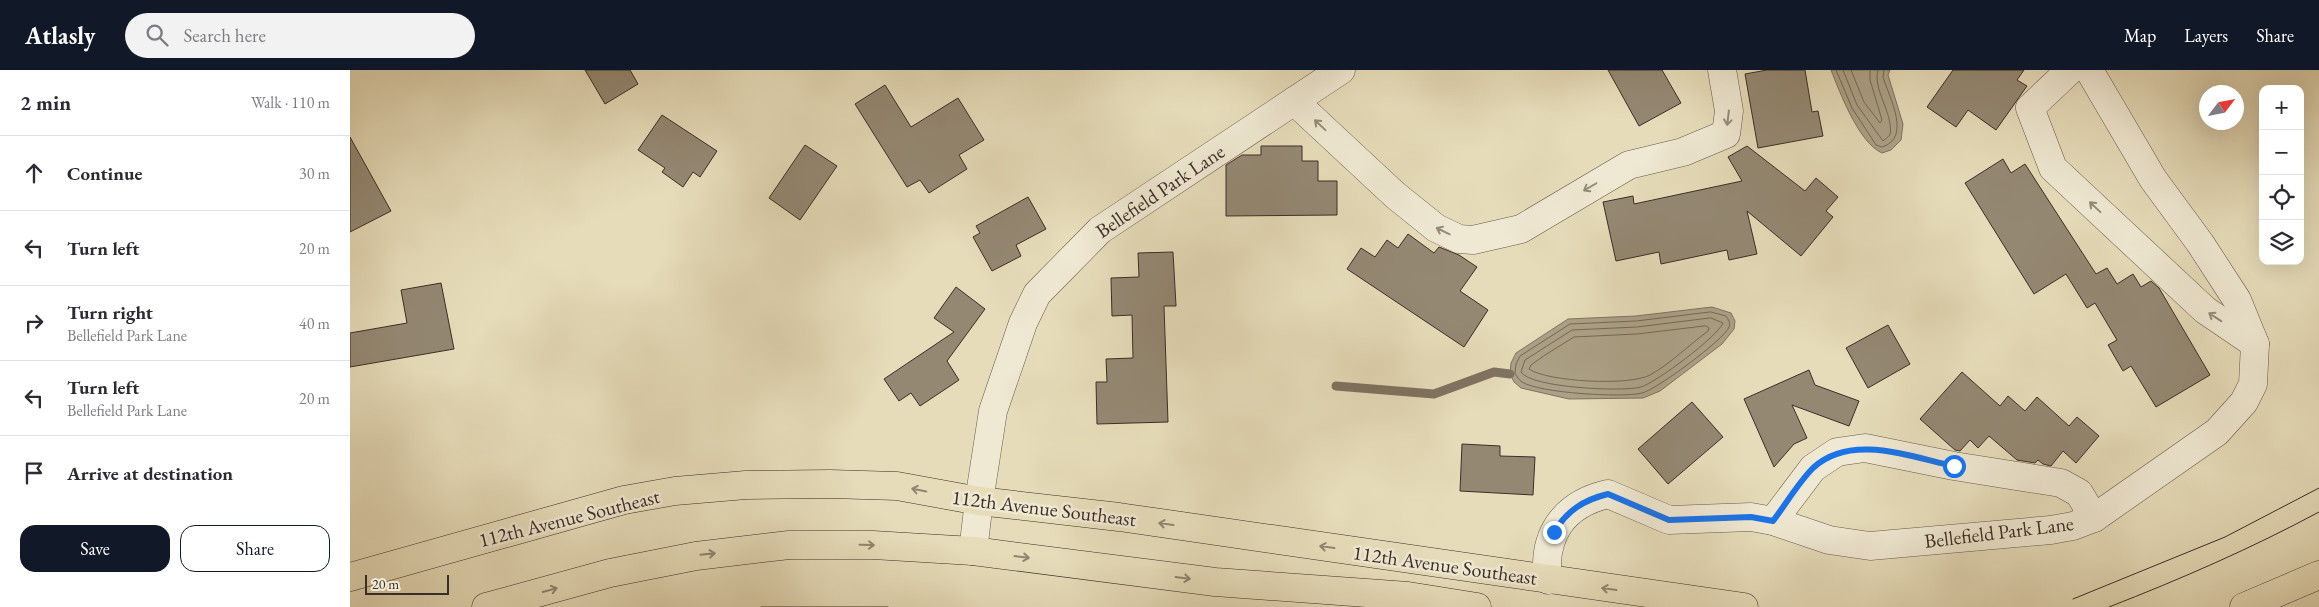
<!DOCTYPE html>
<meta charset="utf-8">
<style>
:root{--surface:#fff;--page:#f2f2f3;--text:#2b2b33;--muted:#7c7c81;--line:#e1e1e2;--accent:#111827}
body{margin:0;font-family:"EB Garamond",serif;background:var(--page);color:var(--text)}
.controls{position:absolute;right:15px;top:15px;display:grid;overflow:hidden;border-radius:10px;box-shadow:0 5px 20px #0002}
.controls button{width:45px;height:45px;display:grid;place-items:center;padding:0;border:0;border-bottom:1px solid var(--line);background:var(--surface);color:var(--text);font:25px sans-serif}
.compass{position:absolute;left:1849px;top:15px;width:45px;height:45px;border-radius:50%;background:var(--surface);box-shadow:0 5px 20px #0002;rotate:58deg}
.scale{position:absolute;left:15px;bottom:12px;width:84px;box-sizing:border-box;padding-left:5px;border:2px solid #3b2e27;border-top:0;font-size:14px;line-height:18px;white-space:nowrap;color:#3b2e27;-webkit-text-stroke:4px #efe8d2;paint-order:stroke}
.stop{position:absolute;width:15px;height:15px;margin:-11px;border:4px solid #1a73e8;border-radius:50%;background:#fff}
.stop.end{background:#1a73e8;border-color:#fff;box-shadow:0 1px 5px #0008}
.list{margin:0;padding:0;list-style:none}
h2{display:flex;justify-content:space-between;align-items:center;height:65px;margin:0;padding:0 20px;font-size:21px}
h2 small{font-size:16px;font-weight:400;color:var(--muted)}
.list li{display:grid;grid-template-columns:32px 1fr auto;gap:15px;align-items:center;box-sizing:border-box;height:75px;padding:0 20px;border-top:1px solid var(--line)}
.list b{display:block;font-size:19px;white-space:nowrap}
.list p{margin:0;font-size:16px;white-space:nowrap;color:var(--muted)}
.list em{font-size:16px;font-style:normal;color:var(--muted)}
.actions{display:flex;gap:10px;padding:15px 20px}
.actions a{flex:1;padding:11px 0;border:1px solid var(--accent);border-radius:15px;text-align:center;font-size:18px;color:var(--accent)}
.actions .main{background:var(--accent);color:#fff}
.icon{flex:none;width:28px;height:28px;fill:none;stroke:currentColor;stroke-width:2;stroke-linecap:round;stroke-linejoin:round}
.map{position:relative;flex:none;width:1969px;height:537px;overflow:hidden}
header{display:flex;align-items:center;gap:30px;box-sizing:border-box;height:70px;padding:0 25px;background:var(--accent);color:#fff}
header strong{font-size:24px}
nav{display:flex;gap:28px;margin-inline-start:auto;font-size:18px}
.search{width:350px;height:45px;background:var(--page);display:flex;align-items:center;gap:12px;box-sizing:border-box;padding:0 18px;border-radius:28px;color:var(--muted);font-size:19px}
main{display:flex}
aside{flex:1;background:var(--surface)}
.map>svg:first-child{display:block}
</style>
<header>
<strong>Atlasly</strong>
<div class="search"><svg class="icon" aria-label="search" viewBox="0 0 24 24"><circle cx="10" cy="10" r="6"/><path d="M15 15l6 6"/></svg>Search here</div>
<nav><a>Map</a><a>Layers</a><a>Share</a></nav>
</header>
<main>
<aside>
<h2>2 min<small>Walk · 110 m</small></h2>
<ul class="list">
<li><svg class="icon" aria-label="ahead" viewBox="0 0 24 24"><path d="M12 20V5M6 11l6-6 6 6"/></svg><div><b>Continue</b></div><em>30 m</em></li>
<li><svg class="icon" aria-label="left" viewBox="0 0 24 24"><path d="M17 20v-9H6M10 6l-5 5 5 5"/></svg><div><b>Turn left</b></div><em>20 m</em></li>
<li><svg class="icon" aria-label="right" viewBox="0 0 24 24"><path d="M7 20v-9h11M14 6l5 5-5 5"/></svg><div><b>Turn right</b><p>Bellefield Park Lane</p></div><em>40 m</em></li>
<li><svg class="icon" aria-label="left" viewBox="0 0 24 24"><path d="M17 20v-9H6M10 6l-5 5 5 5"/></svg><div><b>Turn left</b><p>Bellefield Park Lane</p></div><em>20 m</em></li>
<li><svg class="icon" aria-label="arrive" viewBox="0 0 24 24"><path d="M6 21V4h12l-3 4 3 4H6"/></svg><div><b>Arrive at destination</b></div></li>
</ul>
<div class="actions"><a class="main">Save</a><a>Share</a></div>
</aside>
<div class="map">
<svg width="1969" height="537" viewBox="0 0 1969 537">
<rect width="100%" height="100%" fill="#e6dcb9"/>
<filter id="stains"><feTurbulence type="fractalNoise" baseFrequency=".004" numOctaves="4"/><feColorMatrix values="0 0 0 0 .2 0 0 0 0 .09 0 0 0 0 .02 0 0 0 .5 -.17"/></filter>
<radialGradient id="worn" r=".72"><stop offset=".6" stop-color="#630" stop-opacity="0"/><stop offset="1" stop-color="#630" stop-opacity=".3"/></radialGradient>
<g fill="#aca187" stroke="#7f7361">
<path d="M1481 0H1540L1538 5 1553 54 1551 70 1541 80 1532 83C1509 73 1490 23 1481 0Z"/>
<path d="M1362 237 1381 243 1385 251 1384 259 1372 274 1310 321 1293 328 1219 329 1171 318 1164 312 1160 304 1161 293 1166 283 1218 249 1286 246Z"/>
</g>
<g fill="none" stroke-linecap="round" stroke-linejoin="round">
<g stroke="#746857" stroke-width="1">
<path d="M1486 0 1502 38 1526 75 1532 77C1562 68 1539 27 1533 7L1534 0"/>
<path d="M1493 0 1507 35 1533 71 1540 65C1544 44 1522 19 1528 0"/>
<path d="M1501 0 1514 32 1530 53 1532 50 1520 10V0"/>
<path d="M1361 242 1376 246C1378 249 1381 253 1379 257 1375 269 1306 320 1292 323 1272 328 1189 323 1172 312 1169 310 1167 307 1165 303L1166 294 1170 286 1220 254 1286 251Z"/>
<path d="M1361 248 1373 253C1367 267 1307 312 1291 317 1273 322 1181 318 1171 302L1175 290 1222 260 1287 257Z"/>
<path d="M1356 256 1359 258 1358 261C1339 275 1320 294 1300 305 1280 316 1198 312 1179 299L1181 295 1195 285 1224 267 1287 264Z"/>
</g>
<path stroke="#7f7361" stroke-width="9" d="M986 316 1084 324 1144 302 1160 304"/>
</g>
<g fill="#948873" stroke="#3b2e27">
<path d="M235 0H280L288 14 255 34Z"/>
<path d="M1258 0H1312L1331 33 1289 56Z"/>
<path d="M1417 0H1455L1462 42 1468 41 1473 66 1408 78 1395 4Z"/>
<path d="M1603 0H1674L1667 10 1677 16 1646 60 1618 40 1606 57 1577 37Z"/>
<path d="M535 15 561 57 608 28 634 70 609 85 617 99 579 123 570 110 557 117 505 34Z"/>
<path d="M312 45 367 81 350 107 343 102 333 117 312 102 315 98 288 80Z"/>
<path d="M0 67 41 141 0 162Z"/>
<path d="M455 75 487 96 450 150 419 128Z"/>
<path d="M911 76H952V91H968V111H987V145L876 146V95L892 85H911Z"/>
<path d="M1397 76 1455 121 1466 108 1488 127 1476 141 1483 147 1451 186 1397 141 1407 184 1379 190 1377 180 1311 194 1309 182 1266 191 1253 132 1283 126 1284 134 1392 111 1378 87Z"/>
<path d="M1653 89 1661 103 1675 94 1746 204 1757 198 1767 214 1783 204 1791 217 1801 211 1809 218 1860 305 1806 337 1781 296 1773 301 1758 275 1767 270 1745 233 1737 238 1716 204 1684 224 1615 113Z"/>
<path d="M678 127 696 159 666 175 671 186 642 201 623 167 630 163 626 156Z"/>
<path d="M1058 164 1084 183 1089 177 1109 185 1127 197 1110 221 1138 240 1114 277 997 199 1011 178 1025 187 1037 170 1048 178Z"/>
<path d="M823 182 826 236H814L818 352 747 354 746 312H757L756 289 783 288 782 245 762 246 761 208 789 207 788 183Z"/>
<path d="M91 213 104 279 0 297V263L57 253 51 220Z"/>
<path d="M606 217 635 239 597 291 609 310 570 336 561 323 549 331 534 309 604 262 584 248Z"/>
<path d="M1538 255 1560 294 1518 318 1496 278Z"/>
<path d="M1459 300 1465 315 1509 331 1499 356 1442 335 1457 368 1444 374 1424 397 1394 329Z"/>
<path d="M1612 302 1650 336 1658 326 1675 341 1687 327 1719 356 1727 347 1749 366 1726 393 1713 381 1701 396 1693 394 1688 390 1685 393 1667 390 1639 366 1628 378 1620 370 1610 381 1605 380 1570 349Z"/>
<path d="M1342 332 1373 367 1318 414 1288 379Z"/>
<path d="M1112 374 1150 376V386L1185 387 1183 425 1110 421Z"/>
</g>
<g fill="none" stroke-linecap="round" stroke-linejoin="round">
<g stroke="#665a4c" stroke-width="29">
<g id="minor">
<path d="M1720 0 1680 38 1703 98 1855 240 1905 274"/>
<path d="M944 31 1045 125 1086 158 1109 169 1123 170 1171 159 1279 95 1333 82 1376 64 1379 41 1372 0"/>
<path d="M1423 451 1463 398 1487 382 1515 378 1604 396 1711 413 1729 423 1744 448"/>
<path d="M623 481 629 431 643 341 673 253 687 224 750 160 991 0"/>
<path d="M1198 510C1192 465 1214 434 1258 424L1319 450 1401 447 1423 451 1479 470 1520 476 1701 460 1723 456 1744 448 1867 362 1894 332 1903 314 1905 274 1887 230 1850 173 1803 109 1739 0"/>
</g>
</g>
<g stroke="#3b2e27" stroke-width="29">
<g id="major">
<path d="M0 507 274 430 325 421 396 415 480 414 547 416 629 431 769 447 1394 537"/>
<path d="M136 537 260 503 346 486 439 475H523L623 481 865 512 1058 526 1127 537"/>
<path d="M1894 537 1969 505"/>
</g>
</g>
<use href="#minor" stroke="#efe8d2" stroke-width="28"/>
<use href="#major" stroke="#e6dcb9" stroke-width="28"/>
<g stroke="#3b2e27" stroke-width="1">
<path d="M1723 529 1875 467 1969 418"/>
<path d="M411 537H538"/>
<path d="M1759 537C1831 509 1902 478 1969 442"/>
</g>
</g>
<defs><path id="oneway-shaft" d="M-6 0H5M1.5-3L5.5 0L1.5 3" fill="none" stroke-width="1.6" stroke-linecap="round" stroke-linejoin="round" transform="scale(1.25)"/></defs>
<g stroke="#958b7c">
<use href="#oneway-shaft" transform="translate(1378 48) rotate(97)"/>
<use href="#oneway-shaft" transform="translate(970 55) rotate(-137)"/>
<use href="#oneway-shaft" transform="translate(1240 117) rotate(150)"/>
<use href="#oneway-shaft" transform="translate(1745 137) rotate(-137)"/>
<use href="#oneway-shaft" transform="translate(1093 161) rotate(-154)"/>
<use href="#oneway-shaft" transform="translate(1865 247) rotate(-147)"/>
</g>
<g stroke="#908570">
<use href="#oneway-shaft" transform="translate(569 420) rotate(-169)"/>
<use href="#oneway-shaft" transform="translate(816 454) rotate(-172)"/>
<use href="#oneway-shaft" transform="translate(517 475) rotate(1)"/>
<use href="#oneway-shaft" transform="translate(977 477) rotate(-172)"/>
<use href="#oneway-shaft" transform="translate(358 484) rotate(-6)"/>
<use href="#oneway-shaft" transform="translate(672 487) rotate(7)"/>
<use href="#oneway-shaft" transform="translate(833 508) rotate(7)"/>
<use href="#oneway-shaft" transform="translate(1259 519) rotate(-172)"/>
<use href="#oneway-shaft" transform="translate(200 520) rotate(-15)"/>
</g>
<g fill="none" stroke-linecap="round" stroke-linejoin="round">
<path stroke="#1a73e8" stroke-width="6" d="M1204 462C1217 441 1233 430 1258 424L1319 450 1401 447 1423 451C1436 434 1448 413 1463 398 1501 363 1560 387 1604 396"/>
</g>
<g text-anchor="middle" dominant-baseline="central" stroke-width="5" stroke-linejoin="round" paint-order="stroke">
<g font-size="20" fill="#3b2e27" stroke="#efe8d2">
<text transform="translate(810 121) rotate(-34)">Bellefield Park Lane</text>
<text transform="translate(694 438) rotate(7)">112th Avenue Southeast</text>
<text transform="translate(219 448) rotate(-14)">112th Avenue Southeast</text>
<text transform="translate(1649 462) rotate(-7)">Bellefield Park Lane</text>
<text transform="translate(1095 495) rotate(8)">112th Avenue Southeast</text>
</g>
</g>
<rect width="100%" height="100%" filter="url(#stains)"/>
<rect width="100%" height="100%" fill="url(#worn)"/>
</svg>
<div class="controls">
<button>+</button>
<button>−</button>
<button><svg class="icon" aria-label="locate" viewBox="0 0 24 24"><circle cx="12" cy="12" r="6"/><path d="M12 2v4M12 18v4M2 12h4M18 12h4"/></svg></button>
<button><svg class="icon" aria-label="layers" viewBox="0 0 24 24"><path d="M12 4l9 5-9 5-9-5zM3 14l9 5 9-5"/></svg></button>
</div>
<svg class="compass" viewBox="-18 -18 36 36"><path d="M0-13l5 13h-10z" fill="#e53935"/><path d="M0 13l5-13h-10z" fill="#7c7c81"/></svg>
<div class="scale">20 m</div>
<div class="stop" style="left:1604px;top:396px"></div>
<div class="stop end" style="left:1204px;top:462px"></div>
</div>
</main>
